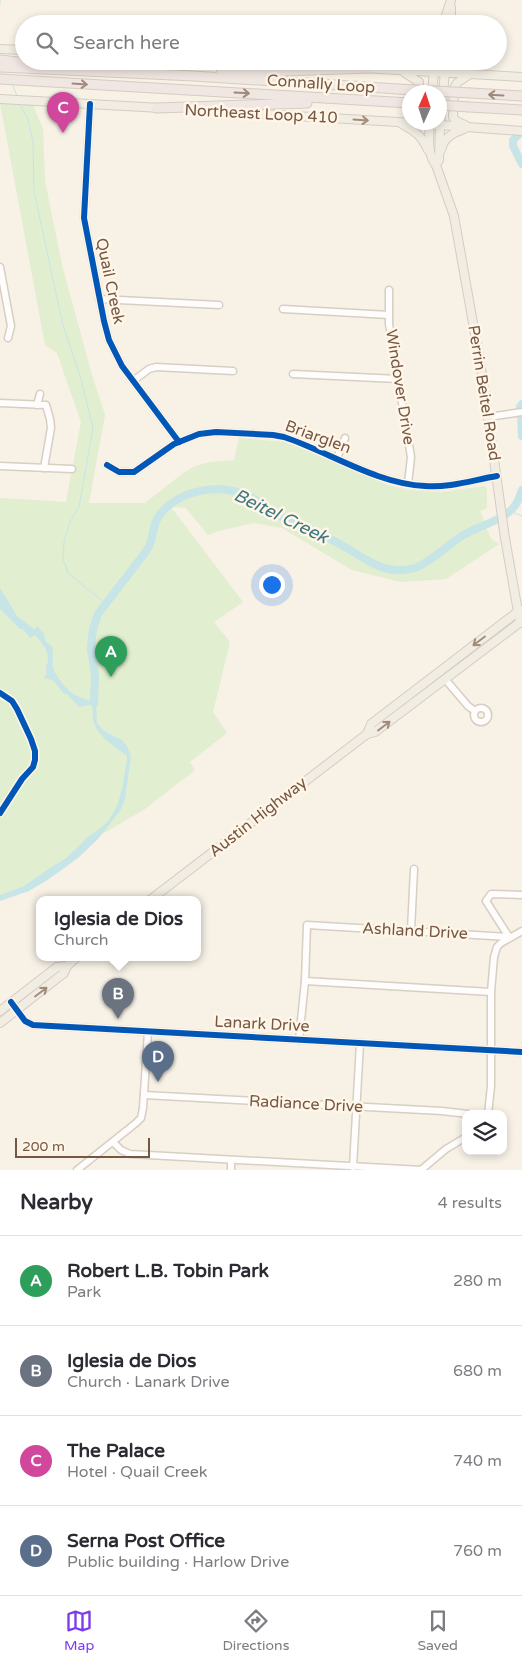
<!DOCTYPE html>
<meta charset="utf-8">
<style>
:root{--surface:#fff;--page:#f7f7f7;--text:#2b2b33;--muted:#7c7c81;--line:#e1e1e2;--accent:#7c3aed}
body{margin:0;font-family:"Varela Round",sans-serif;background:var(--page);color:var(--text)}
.controls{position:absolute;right:15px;bottom:15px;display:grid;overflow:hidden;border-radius:10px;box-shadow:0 2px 8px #0003}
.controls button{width:45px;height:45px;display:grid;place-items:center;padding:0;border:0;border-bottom:1px solid var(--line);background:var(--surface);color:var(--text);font:25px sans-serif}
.compass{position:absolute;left:402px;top:85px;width:45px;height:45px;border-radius:50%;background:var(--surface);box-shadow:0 2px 8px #0003;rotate:3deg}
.scale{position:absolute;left:15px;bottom:12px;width:135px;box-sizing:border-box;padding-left:5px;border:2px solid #755745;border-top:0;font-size:14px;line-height:18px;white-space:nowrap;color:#755745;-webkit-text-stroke:4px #fff6e7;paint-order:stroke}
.you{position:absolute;left:271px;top:584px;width:18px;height:18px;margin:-12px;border:4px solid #fff;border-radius:50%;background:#1a73e8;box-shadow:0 0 0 8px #1a73e833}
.badge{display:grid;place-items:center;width:32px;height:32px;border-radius:50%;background:var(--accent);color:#fff;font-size:16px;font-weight:700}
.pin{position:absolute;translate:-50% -41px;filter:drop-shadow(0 1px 2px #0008)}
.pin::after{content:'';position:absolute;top:26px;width:18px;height:15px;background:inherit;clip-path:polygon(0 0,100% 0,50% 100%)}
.popup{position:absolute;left:36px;top:896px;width:165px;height:65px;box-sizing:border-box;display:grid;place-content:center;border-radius:10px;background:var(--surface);filter:drop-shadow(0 1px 4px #0005);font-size:16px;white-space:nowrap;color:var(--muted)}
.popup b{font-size:19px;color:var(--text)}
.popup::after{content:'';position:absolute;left:50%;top:100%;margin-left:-10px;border:10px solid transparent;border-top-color:var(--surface)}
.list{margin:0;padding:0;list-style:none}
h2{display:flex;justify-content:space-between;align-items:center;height:65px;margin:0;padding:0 20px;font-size:21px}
h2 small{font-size:16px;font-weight:400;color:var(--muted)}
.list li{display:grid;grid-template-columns:32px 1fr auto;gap:15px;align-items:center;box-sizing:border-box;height:90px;padding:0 20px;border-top:1px solid var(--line)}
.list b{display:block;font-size:19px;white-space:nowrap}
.list p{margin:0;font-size:16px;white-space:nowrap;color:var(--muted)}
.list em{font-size:16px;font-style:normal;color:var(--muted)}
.icon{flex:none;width:28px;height:28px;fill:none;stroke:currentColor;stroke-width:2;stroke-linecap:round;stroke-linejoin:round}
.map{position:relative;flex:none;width:522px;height:1170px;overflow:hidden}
.search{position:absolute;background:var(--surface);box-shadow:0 2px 8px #0003;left:15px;right:15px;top:15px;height:55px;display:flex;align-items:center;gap:12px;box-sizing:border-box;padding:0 18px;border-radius:28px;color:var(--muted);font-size:19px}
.sheet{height:425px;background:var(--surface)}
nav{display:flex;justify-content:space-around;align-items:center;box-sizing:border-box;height:70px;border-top:1px solid var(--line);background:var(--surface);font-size:14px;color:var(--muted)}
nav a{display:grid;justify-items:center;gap:2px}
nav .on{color:var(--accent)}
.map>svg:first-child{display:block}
</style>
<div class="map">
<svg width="522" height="1170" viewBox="0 0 522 1170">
<rect width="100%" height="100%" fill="#f7f1e6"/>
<path fill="#e1eecf" d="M0 103 33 105 43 129 45 181 62 265 92 375 105 415 89 503H145L182 474 195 466 210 462 234 460 239 438 285 442 388 485 408 490 441 492 485 486 487 490V508L480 511 491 539 499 544 446 579 401 582 352 570 282 528 254 523 219 531 208 535 186 508 171 507 243 602 214 622 230 642 213 712 227 733 190 762 195 770 145 809 87 843 58 865H54L24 886 0 895V498L66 502 81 422 57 353 45 345Z"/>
<path fill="#c7e5e7" d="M0 588 17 616 34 629H35L37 626 44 634 46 642C59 648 49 660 54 670 57 678 67 690 74 694 80 698 89 700 96 703L97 723 104 731 122 740 127 746 131 756 125 799 120 811 97 840 78 858 49 879 29 891 0 901V895L24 886 54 865C61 864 76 849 81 844 89 834 99 831 107 822 122 805 123 781 127 760V756C116 747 99 738 94 723 92 717 93 709 93 704L79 707 67 694H64L53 680 44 678 47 673C45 667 47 666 48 661 49 651 41 641 35 635L30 638 23 629H20L0 609Z"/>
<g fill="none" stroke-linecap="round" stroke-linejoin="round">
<g stroke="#c7e5e7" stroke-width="1">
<path d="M0 4V0"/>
<path d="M12 83 17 96"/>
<path d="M20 105 28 119 30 129 33 142 34 191 63 326 81 379 93 428 79 507 70 522 64 542 63 559 68 573 105 603"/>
<path d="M521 432 522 431"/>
<path d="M510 511 522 516"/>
<path d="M522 1044V1042"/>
</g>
<g stroke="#c7e5e7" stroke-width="8">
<path d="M522 131 513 140V146L522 164"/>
<path d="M520 407 522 404"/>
<path d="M521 416 522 436"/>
<path d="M94 703 95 675 91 649 93 629 98 614 144 554C146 551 149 547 150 544 154 533 153 522 161 513 182 489 220 483 248 496 259 501 269 510 280 516 299 526 320 533 338 543 364 557 383 577 415 568 428 564 449 544 462 536 477 526 507 520 516 504 519 500 520 494 522 490"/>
</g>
<g stroke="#d8cec4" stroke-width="9">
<g id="minor">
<path d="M90 104 84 218 104 321 109 340 122 366 179 442"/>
<path d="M0 267 11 326 8 338"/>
<path d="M389 290V324L411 457 408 484"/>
<path d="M99 299 219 305"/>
<path d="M283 309 389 315"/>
<path d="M293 374 398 379"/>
<path d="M133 381 149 369 156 367 233 371"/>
<path d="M0 403 46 405 50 419 51 428 44 468"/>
<path d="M37 405 40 394"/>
<path d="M489 417 522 412"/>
<path d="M337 458 345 438"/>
<path d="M107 465 119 472H134L174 444 199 434 216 432 273 435 284 437C329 452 377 484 425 486 449 488 473 480 497 476"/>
<path d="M0 466 72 469"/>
<path d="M445 679 468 706 475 711"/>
<circle cx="481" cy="715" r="7"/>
<path d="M411 930 414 869"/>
<path d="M509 937 486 901 491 894 522 895"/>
<path d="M305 981 491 992"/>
<path d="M11 1002 25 1021 33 1025 522 1052"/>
<path d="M299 1040 305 981 307 925 509 937"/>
<path d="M144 1095 442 1111 468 1114"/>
<path d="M488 1114 491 1086V992L494 957 497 947 501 943 522 931"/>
<path d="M113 1142 121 1150 130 1154 422 1170"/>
<path d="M353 1167 360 1043"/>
<path d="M77 1170 136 1123 141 1118 143 1108 148 1032"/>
<path d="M231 1170V1161"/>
<path d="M421 1170 446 1149 466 1137"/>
</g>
</g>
<g stroke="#d5ccc3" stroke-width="10">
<g id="major">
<path d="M451 7V24"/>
<path d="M443 24 451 0"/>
<path d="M0 49 24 50"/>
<path d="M243 61 323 66"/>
<path d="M455 61 470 74"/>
<path d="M362 68 522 77"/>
<path d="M408 69 417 67 424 61"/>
<path d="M405 73 419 82V92"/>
<path d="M432 92 435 61"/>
<path d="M0 99 161 108"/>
<path d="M197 110 398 122 522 131"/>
<path d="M430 122C429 136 427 155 436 165L454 216 481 368 505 538 520 623"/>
<path d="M402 124C416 132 421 135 428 150"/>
<path d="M465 125 456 121 453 117 454 88 457 83 470 74"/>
<path d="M441 150C444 137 453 133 464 129"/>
<path d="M436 165 439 160 440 125 446 61"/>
<path d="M367 734 371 724 520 610"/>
<path d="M150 900 367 734 375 732 522 621"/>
<path d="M0 1011 57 967 67 966"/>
<path d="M0 1023 64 973 67 966 76 958"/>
</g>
</g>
<g stroke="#d5ccc3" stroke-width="11">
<g id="highway">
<path d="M0 60 27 63"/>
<path d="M0 67 194 76 398 89"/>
<path d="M221 73 368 68"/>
<path d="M0 79 410 103"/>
<path d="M471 93 522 96"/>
<path d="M469 107 522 110"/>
<path d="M156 108 307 103"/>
</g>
</g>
<use href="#minor" stroke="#fefdfb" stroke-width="6"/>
<use href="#major" stroke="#f2ede3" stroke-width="8"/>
<use href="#highway" stroke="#f1e7e2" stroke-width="9"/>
<g stroke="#d5ccc3" stroke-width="11" stroke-linecap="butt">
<g id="highway-bridge">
<path d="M398 89 471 93"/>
<path d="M440 105 469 107"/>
</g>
</g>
<use href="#highway-bridge" stroke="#f1e7e2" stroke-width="9"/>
<g stroke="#fff6e7" stroke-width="9">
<g id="cycleway">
<path d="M90 104 84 218 104 321 109 340 122 366 179 442"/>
<path d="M107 465 119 472H134L174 444 199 434 216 432 273 435 284 437C329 452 377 484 425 486 449 488 473 480 497 476"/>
<path d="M0 693 12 701 17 709 31 739 35 751V760L33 767 22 779 0 813"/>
<path d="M11 1002 25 1021 33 1025 522 1052"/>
</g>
</g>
<use href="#cycleway" stroke="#0057b8" stroke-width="6"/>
</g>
<defs><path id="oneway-shaft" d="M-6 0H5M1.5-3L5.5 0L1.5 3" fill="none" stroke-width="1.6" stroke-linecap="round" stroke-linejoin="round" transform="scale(1.25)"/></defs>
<g stroke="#a0897c">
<use href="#oneway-shaft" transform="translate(80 84) rotate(4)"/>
<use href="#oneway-shaft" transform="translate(242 93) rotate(3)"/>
<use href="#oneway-shaft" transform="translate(496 95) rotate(-177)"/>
</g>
<g stroke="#a18c7c">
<use href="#oneway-shaft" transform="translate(361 120) rotate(4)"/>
<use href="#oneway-shaft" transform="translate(479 641) rotate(143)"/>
<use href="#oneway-shaft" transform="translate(384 726) rotate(-37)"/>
<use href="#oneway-shaft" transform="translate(41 992) rotate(-37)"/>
</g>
<g text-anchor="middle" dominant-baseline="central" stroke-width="5" stroke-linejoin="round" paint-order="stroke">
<g font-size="16" fill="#755745" stroke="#fff6e7">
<text transform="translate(321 84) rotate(4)">Connally Loop</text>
<text transform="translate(261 114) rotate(3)">Northeast Loop 410</text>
<text transform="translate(110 281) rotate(78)">Quail Creek</text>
<text transform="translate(400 387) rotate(81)">Windover Drive</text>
<text transform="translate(484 393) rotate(81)">Perrin Beitel Road</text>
<text transform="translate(318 437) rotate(20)">Briarglen</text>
<text transform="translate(258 817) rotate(-38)">Austin Highway</text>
<text transform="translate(415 931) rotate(3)">Ashland Drive</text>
<text transform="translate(262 1024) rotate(3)">Lanark Drive</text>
<text transform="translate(306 1104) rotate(3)">Radiance Drive</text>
</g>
<g font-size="18" font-style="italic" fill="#3b7783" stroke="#fff6e7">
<text transform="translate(281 516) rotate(26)">Beitel Creek</text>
</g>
</g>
</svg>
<div class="controls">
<button><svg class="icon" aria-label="layers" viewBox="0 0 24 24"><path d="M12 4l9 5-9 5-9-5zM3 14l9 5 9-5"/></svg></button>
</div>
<svg class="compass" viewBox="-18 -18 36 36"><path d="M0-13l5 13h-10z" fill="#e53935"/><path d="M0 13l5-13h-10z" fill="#7c7c81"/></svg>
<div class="scale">200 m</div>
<div class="you"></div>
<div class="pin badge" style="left:111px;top:677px;background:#2e9e5b">A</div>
<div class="pin badge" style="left:118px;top:1019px;background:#6b7280">B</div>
<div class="popup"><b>Iglesia de Dios</b>Church</div>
<div class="pin badge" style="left:63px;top:133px;background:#d1479c">C</div>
<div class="pin badge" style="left:158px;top:1082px;background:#5c6f8a">D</div>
<div class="search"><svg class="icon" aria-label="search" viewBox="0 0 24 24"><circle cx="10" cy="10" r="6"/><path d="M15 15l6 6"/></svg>Search here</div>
</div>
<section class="sheet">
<h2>Nearby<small>4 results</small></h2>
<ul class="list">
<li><span class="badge" style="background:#2e9e5b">A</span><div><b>Robert L.B. Tobin Park</b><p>Park</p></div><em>280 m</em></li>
<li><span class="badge" style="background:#6b7280">B</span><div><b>Iglesia de Dios</b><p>Church · Lanark Drive</p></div><em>680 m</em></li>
<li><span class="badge" style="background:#d1479c">C</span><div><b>The Palace</b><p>Hotel · Quail Creek</p></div><em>740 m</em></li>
<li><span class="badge" style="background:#5c6f8a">D</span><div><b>Serna Post Office</b><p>Public building · Harlow Drive</p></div><em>760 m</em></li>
</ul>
</section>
<nav>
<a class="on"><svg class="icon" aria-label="map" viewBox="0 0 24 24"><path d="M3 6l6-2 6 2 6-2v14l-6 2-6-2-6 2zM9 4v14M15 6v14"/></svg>Map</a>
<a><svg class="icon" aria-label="directions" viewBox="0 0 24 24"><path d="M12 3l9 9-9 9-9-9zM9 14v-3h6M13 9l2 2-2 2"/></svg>Directions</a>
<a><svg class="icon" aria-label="saved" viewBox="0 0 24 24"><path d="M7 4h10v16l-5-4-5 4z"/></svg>Saved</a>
</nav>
